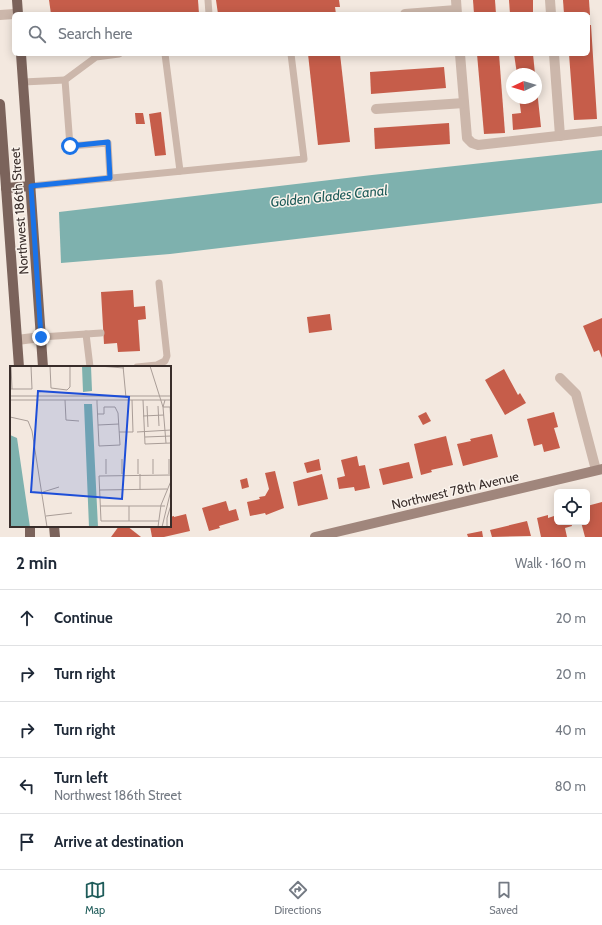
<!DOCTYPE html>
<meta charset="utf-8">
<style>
:root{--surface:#fff;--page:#f2f2f3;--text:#1f2937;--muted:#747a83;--line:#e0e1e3;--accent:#1f5c5a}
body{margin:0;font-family:Cabin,sans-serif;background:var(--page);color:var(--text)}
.controls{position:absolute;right:12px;bottom:12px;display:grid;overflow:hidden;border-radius:6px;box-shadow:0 2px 10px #0003}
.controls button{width:36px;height:36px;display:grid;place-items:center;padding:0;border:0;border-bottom:1px solid var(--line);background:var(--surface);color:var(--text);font:20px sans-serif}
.compass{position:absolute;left:506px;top:68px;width:36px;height:36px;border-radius:50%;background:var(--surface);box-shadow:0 2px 10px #0003;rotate:266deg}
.stop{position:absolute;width:12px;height:12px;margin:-9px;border:3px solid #1a73e8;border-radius:50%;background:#fff}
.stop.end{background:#1a73e8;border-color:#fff;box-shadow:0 1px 4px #0008}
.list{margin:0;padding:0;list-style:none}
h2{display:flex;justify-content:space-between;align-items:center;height:52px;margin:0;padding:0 16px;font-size:17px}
h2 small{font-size:13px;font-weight:400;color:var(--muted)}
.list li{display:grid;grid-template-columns:26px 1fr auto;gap:12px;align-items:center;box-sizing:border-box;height:56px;padding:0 16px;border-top:1px solid var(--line)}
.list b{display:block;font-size:15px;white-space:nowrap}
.list p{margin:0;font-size:13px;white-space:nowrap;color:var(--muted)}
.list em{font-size:13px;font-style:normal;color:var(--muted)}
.icon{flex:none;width:22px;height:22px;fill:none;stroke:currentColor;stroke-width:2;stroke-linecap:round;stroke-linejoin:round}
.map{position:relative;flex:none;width:602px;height:537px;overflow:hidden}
.search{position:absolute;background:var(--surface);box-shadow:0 2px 10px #0003;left:12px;right:12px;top:12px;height:44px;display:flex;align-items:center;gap:10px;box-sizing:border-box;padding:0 14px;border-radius:6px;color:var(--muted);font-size:15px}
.sheet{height:332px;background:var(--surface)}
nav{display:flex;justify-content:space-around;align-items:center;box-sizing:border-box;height:56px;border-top:1px solid var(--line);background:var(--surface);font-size:11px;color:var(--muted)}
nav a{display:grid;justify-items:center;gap:2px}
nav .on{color:var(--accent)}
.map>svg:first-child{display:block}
</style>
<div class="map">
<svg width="602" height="537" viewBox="0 0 602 537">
<rect width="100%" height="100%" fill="#f3e8df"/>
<path fill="#7eb1ae" d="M602 150V203L170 254 61 263 59 212 372 175Z"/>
<g fill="#c65d4a">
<path d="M49 0H198L199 14H51Z"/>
<path d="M216 0H339L340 7H335L336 14H218Z"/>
<path d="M473 0H495L496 14H474Z"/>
<path d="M509 0H533V14H510Z"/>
<path d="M563 0H589L590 15 564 14Z"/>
<path d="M588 25H591L597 119 574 120 569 54H588Z"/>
<path d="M308 54H340L350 142 318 145Z"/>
<path d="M369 54H387V55L369 56Z"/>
<path d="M477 54H499L505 133 484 134Z"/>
<path d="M514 54H533L535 74H517Z"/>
<path d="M444 67 446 88 371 94 370 72Z"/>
<path d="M536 90H537L541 127 513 130 512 114 521 113 519 98H536Z"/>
<path d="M161 112 166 155 155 156 149 114Z"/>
<path d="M135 113H143L145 124H136Z"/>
<path d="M449 123 450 144 375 149 374 128Z"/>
<path d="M133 290 134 307 145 306 146 319 138 320 140 351 118 352 117 343 104 344 101 292Z"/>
<path d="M330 314 332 330 309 333 307 317Z"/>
<path d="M602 318V358L599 350 594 352 583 326Z"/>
<path d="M504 369 518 395 520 393 526 403 505 415 485 380Z"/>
<path d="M426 412 431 421 423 425 418 416Z"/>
<path d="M554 412 558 427 554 428 560 448 544 452 542 444 534 446 527 419Z"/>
<path d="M492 434 498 457 463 466 457 444 471 441 470 439Z"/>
<path d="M446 436 453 465 431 470 432 472 421 475 414 444Z"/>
<path d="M357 456 359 466 365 465 370 488 355 491 354 487 339 489 337 478 345 476 341 460Z"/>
<path d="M319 459 321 470 307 473 304 463Z"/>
<path d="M409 462 413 478 383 485 379 469Z"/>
<path d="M275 471 284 508 266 515 265 513 250 516 247 502 260 499 259 497 265 496 269 489 265 473Z"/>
<path d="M322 474 328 499 298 506 293 482Z"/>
<path d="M247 478 249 487 242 489 240 480Z"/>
<path d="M226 501 229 511 236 509 239 520 219 526 220 528 209 531 202 508Z"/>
<path d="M602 502V537H585L581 522H587V506Z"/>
<path d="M186 514 190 531 164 537H152L150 526H170V517L174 516V517Z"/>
<path d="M548 515V518L557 515V522H571L572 526 565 528 567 537H541L537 518Z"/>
<path d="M527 521 531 536 492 537 490 530Z"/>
<path d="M119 526H127L141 537H111Z"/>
<path d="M482 531 483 537H468L467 534Z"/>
</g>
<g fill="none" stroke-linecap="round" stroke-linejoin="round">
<g stroke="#ccb7ab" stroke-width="7">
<path d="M208 0 209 14"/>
<path d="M165 54 180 171"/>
<path d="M23 82 65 80"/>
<path d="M110 178 108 143 70 146 65 80 96 57 119 54"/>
<path d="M31 186 304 159 291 54"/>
<path d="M86 334 90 367"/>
<path d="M41 337 101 333"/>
<path d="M137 367 157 365 165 361 167 356 159 283"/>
</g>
<g stroke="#ccb7ab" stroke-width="10">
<path d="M456 0 457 14"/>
<path d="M550 0 551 14"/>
<path d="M405 14 456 10"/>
<path d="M0 15 14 14"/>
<path d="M460 54 467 138 472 143 478 145 602 131"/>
<path d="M554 54 560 136"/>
<path d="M376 109 464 103"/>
<path d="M17 340 41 337"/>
<path d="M560 378 576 394 596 470"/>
</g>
<path stroke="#a0867c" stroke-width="10" d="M315 537 602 469"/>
<g stroke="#7b635b" stroke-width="10">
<path d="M17 0 18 14"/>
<path d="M21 54 43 367"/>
<path d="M0 104 19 367"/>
<path d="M6 188 31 186"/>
<path d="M30 526V537"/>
<path d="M54 526 55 537"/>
</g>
</g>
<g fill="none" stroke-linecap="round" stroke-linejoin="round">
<path stroke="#1a73e8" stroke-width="5" d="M41 337 31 186 110 178 108 142 70 146"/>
</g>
<g text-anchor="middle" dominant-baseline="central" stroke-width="3" stroke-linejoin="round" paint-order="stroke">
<g font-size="13" fill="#392d2a" stroke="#faf3ec">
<text transform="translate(19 211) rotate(-94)">Northwest 186th Street</text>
<text transform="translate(455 490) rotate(-13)">Northwest 78th Avenue</text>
</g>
<g font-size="14" font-style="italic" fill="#1f5c5a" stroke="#faf3ec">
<text transform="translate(329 196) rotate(-6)">Golden Glades Canal</text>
</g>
</g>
<g transform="translate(10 366)">
<rect width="161" height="161" fill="#f3e8df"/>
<path d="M72 0H81L82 25 73 26ZM74 38H82L88 161H79ZM0 69 7 72 20 161H0Z" fill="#7eb1ae"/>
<path fill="none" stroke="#a99d97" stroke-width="1" d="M1 0 2 23M40 0 41 22 57 24 60 21V0M89 0 114 2M113 0 116 32M140 0 153 41 155 34M0 23H22L21 0M0 30H161M0 34H161M55 34 56 54 69 55M87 34V37L89 80 110 79 108 47 105 41H94V48H88M133 34 135 78 161 77M137 40 138 61M148 40 149 60M160 41 161 56M133 50 154 49M0 51 18 55 22 65 37 161M88 59 109 58M109 66H123L122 34M127 66 161 64M135 71 161 70M156 77 153 41H161M112 93V108M128 93V108M143 93V108M96 108V93M130 108V124M159 108V93M89 124 157 123M33 126 49 121M90 140H155M119 140V155M36 150 62 147M149 155H91L89 110 161 109M148 161 151 139 161 115M152 161 161 124M157 161V152L161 139"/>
<path fill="#1d4ed8" fill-opacity="0.15" stroke="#1d4ed8" stroke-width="2" d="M28 25 119 31 112 133 21 126Z"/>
<rect width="161" height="161" fill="none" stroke="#392d2a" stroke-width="2"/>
</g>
</svg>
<div class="controls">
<button><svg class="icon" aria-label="locate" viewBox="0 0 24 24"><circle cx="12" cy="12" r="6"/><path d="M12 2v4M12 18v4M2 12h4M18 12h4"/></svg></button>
</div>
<svg class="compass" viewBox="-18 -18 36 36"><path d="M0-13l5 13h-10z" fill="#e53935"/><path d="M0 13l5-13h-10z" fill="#747a83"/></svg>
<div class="stop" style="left:70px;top:146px"></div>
<div class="stop end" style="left:41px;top:337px"></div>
<div class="search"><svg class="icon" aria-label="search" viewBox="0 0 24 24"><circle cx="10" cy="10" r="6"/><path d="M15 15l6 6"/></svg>Search here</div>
</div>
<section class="sheet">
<h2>2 min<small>Walk · 160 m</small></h2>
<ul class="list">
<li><svg class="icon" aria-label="ahead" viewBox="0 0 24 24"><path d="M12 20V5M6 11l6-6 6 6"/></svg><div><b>Continue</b></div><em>20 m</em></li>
<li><svg class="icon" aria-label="right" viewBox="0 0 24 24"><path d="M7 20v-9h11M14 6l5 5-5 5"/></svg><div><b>Turn right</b></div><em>20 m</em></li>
<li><svg class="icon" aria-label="right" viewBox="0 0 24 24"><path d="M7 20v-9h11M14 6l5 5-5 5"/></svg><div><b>Turn right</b></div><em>40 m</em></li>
<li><svg class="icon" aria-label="left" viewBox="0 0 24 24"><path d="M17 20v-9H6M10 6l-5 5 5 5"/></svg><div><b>Turn left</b><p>Northwest 186th Street</p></div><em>80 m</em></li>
<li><svg class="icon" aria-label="arrive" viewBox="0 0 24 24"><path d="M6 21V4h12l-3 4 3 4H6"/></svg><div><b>Arrive at destination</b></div></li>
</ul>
</section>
<nav>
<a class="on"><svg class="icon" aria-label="map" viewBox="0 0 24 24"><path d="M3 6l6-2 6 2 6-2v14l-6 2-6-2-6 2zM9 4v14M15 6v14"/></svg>Map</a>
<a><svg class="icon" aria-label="directions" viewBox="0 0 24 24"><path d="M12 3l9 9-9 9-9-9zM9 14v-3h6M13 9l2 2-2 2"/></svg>Directions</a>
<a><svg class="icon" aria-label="saved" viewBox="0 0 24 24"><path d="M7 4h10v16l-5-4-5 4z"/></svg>Saved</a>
</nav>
